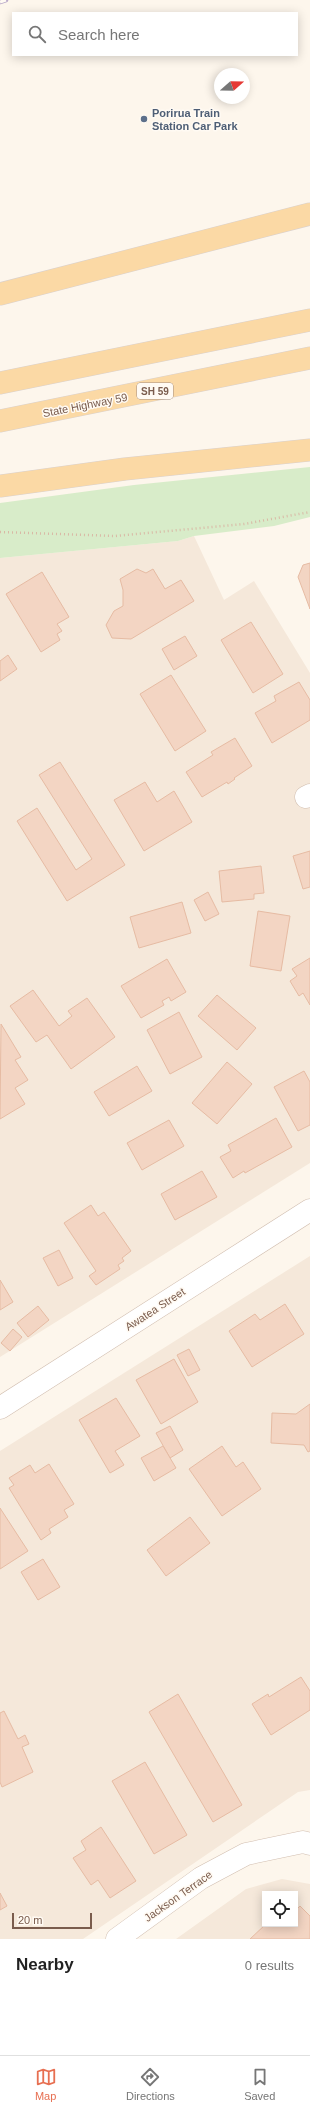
<!DOCTYPE html>
<style>
:root{--surface:#fff;--page:#f6f6f6;--text:#222;--muted:#767676;--line:#e0e0e0;--accent:#e76f51}
body{margin:0;font-family:Helvetica,sans-serif;background:var(--page);color:var(--text)}
.controls{position:absolute;right:12px;bottom:12px;display:grid;overflow:hidden;border-radius:0px;box-shadow:0 2px 10px #0003}
.controls button{width:36px;height:36px;display:grid;place-items:center;padding:0;border:0;border-bottom:1px solid var(--line);background:var(--surface);color:var(--text);font:20px sans-serif}
.compass{position:absolute;left:214px;top:68px;width:36px;height:36px;border-radius:50%;background:var(--surface);box-shadow:0 2px 10px #0003;rotate:70deg}
.scale{position:absolute;left:12px;bottom:10px;width:80px;box-sizing:border-box;padding-left:4px;border:2px solid #7a5c4d;border-top:0;font-size:11px;line-height:14px;white-space:nowrap;color:#7a5c4d;-webkit-text-stroke:3px #fffaf3;paint-order:stroke}
.list{margin:0;padding:0;list-style:none}
h2{display:flex;justify-content:space-between;align-items:center;height:52px;margin:0;padding:0 16px;font-size:17px}
h2 small{font-size:13px;font-weight:400;color:var(--muted)}
.icon{flex:none;width:22px;height:22px;fill:none;stroke:currentColor;stroke-width:2;stroke-linecap:round;stroke-linejoin:round}
.map{position:relative;flex:none;width:310px;height:1939px;overflow:hidden}
.search{position:absolute;background:var(--surface);box-shadow:0 2px 10px #0003;left:12px;right:12px;top:12px;height:44px;display:flex;align-items:center;gap:10px;box-sizing:border-box;padding:0 14px;border-radius:0px;color:var(--muted);font-size:15px}
.sheet{height:116px;background:var(--surface)}
nav{display:flex;justify-content:space-around;align-items:center;box-sizing:border-box;height:56px;border-top:1px solid var(--line);background:var(--surface);font-size:11px;color:var(--muted)}
nav a{display:grid;justify-items:center;gap:2px}
nav .on{color:var(--accent)}
.map>svg:first-child{display:block}
</style>
<div class="map">
<svg width="310" height="1939" viewBox="0 0 310 1939">
<rect width="100%" height="100%" fill="#fdf6ec"/>
<g fill="#f5e8da" fill-rule="evenodd">
<path d="M194 536 224 600 254 581 310 673V1163L0 1357V558L178 541Z"/>
<path d="M310 1256V1790L298 1792 83 1939H0V1451Z"/>
<path d="M282 1879 310 1884V1939H176L246 1889ZM265 1894H295V1924H265Z"/>
</g>
<path fill="#d8ecc9" d="M310 467V517L274 526 194 536 178 541 0 558V503L134 485Z"/>
<g fill="#f3d5c3" stroke="#e6bba3">
<path d="M310 563V609L298 577 303 565Z"/>
<path d="M137 569 146 573 153 569 165 589 181 580 194 601 131 639 112 638 106 625 114 611 123 606V590L120 579Z"/>
<path d="M42 572 69 617 57 624 62 631 57 634 60 640 41 652 6 594Z"/>
<path d="M251 622 283 674 253 693 221 640Z"/>
<path d="M185 636 197 656 174 670 162 649Z"/>
<path d="M8 655 17 669 0 681V661Z"/>
<path d="M171 675 206 731 175 751 140 694Z"/>
<path d="M299 682 310 700V720L272 743 255 713 276 701 274 696Z"/>
<path d="M235 738 252 766 234 778 235 779 228 784 227 782 202 797 186 772 213 755 211 752Z"/>
<path d="M60 762 125 865 67 901 17 821 37 808 76 870 92 859 39 775Z"/>
<path d="M145 782 157 802 174 791 192 822 144 851 114 800Z"/>
<path d="M310 851V887L303 889 293 856Z"/>
<path d="M261 866 264 893 254 894V899L222 902 219 871Z"/>
<path d="M208 892 219 914 205 921 194 900Z"/>
<path d="M182 902 191 933 139 948 130 917Z"/>
<path d="M258 911 290 916 281 971 250 966Z"/>
<path d="M310 958V1005L303 993 299 996 290 981 297 976 292 969Z"/>
<path d="M167 959 186 992 171 1001 169 997 162 1001 164 1005 141 1018 121 986Z"/>
<path d="M33 990 59 1026 72 1016 68 1011 87 998 115 1037 71 1069 47 1035 36 1042 10 1006Z"/>
<path d="M217 995 256 1028 237 1050 198 1016Z"/>
<path d="M179 1012 202 1057 170 1074 147 1030Z"/>
<path d="M1 1024 21 1057 15 1060 28 1080 15 1088 25 1104 0 1119Z"/>
<path d="M227 1062 252 1084 217 1124 192 1103Z"/>
<path d="M137 1066 152 1091 109 1116 94 1092Z"/>
<path d="M304 1071 310 1082V1125L298 1131 274 1087Z"/>
<path d="M276 1118 292 1147 245 1173 244 1171 233 1178 220 1157 231 1151 228 1145Z"/>
<path d="M169 1120 184 1146 142 1170 127 1143Z"/>
<path d="M202 1171 217 1197 175 1220 161 1194Z"/>
<path d="M91 1205 98 1216 104 1212 131 1251 122 1258 124 1261 118 1265 120 1269 96 1285 89 1276 96 1271 64 1223Z"/>
<path d="M59 1250 73 1278 58 1286 43 1258Z"/>
<path d="M0 1280 13 1302 0 1310Z"/>
<path d="M285 1304 304 1334 252 1367 229 1331 255 1314 260 1320Z"/>
<path d="M38 1306 49 1320 28 1337 17 1323Z"/>
<path d="M13 1329 22 1337 10 1351 1 1343Z"/>
<path d="M189 1349 200 1370 188 1376 177 1355Z"/>
<path d="M174 1359 198 1402 161 1424 136 1380Z"/>
<path d="M116 1398 140 1436 115 1451 124 1465 110 1473 79 1420Z"/>
<path d="M310 1404V1451L308 1452 304 1445 271 1443 272 1413 296 1414Z"/>
<path d="M170 1426 183 1450 170 1458 156 1433Z"/>
<path d="M163 1446 176 1468 154 1481 141 1458Z"/>
<path d="M222 1446 236 1467 243 1462 261 1489 222 1516 189 1469Z"/>
<path d="M49 1464 74 1504 64 1510 68 1517 49 1529 51 1533 41 1540 9 1488 14 1485 9 1478 30 1465 35 1473Z"/>
<path d="M0 1508 28 1551 0 1569Z"/>
<path d="M190 1517 210 1543 166 1576 147 1550Z"/>
<path d="M43 1559 60 1587 38 1600 21 1572Z"/>
<path d="M301 1677 310 1691V1710L271 1735 252 1704 268 1694 269 1697Z"/>
<path d="M178 1694 242 1805 213 1822 149 1712Z"/>
<path d="M4 1711 18 1739 25 1735 29 1744 22 1747 33 1772 2 1787 0 1782V1713Z"/>
<path d="M145 1762 187 1835 154 1854 112 1781Z"/>
<path d="M101 1827 136 1881 110 1898 98 1880 91 1885 73 1858 86 1850 81 1841Z"/>
<path d="M0 1893 7 1906 0 1910Z"/>
<path d="M300 1906 310 1916V1939H250L266 1924H295V1911Z"/>
</g>
<g fill="none" stroke-linecap="round" stroke-linejoin="round">
<g stroke="#d1beb0" stroke-width="23">
<g id="minor">
<path d="M306 797 310 795"/>
<path d="M0 1408 310 1210"/>
<path d="M117 1939 201 1878 246 1854 303 1842 310 1844"/>
</g>
</g>
<g stroke="#dad1cd" stroke-width="23">
<g id="major">
<path d="M0 294 310 214"/>
<path d="M0 383 310 320"/>
<path d="M0 421 310 358"/>
<path d="M0 486 125 469 310 450"/>
</g>
</g>
<path stroke="#d9b8a5" stroke-width="2.5" stroke-dasharray="1 3" stroke-linecap="butt" d="M0 532 115 536 244 524 310 512"/>
<use href="#minor" stroke="#fff" stroke-width="22"/>
<use href="#major" stroke="#fbd9a5" stroke-width="22"/>
<g stroke="#b9a8c9" stroke-width="4.5">
<path id="rail" d="M0 2 6 0"/>
</g>
<use href="#rail" stroke="#fffaf3" stroke-width="3" stroke-dasharray="9" stroke-linecap="butt"/>
</g>
<circle fill="#5c6f8a" stroke="#fffaf3" stroke-width="1.5" cx="144" cy="119" r="4"/>
<g text-anchor="middle" dominant-baseline="central" stroke-width="3" stroke-linejoin="round" paint-order="stroke">
<rect fill="#fffaf3" stroke="#a28b7f" stroke-width="1" x="137" y="383" width="36" height="16" rx="3"/>
<g font-size="10" font-weight="bold" fill="#7a5c4d">
<text x="155" y="391">SH 59</text>
</g>
<g font-size="11" font-weight="bold" fill="#4e5e75" stroke="#fffaf3" text-anchor="start">
<text x="152" y="113">Porirua Train<tspan x="152" dy="13">Station Car Park</tspan></text>
</g>
<g font-size="11" fill="#7a5c4d" stroke="#fffaf3">
<text transform="translate(85 405) rotate(-11)">State Highway 59</text>
<text transform="translate(155 1309) rotate(-33)">Awatea Street</text>
<text transform="translate(178 1896) rotate(-35)">Jackson Terrace</text>
</g>
</g>
</svg>
<div class="controls">
<button><svg class="icon" aria-label="locate" viewBox="0 0 24 24"><circle cx="12" cy="12" r="6"/><path d="M12 2v4M12 18v4M2 12h4M18 12h4"/></svg></button>
</div>
<svg class="compass" viewBox="-18 -18 36 36"><path d="M0-13l5 13h-10z" fill="#e53935"/><path d="M0 13l5-13h-10z" fill="#767676"/></svg>
<div class="scale">20 m</div>
<div class="search"><svg class="icon" aria-label="search" viewBox="0 0 24 24"><circle cx="10" cy="10" r="6"/><path d="M15 15l6 6"/></svg>Search here</div>
</div>
<section class="sheet">
<h2>Nearby<small>0 results</small></h2>
<ul class="list">
</ul>
</section>
<nav>
<a class="on"><svg class="icon" aria-label="map" viewBox="0 0 24 24"><path d="M3 6l6-2 6 2 6-2v14l-6 2-6-2-6 2zM9 4v14M15 6v14"/></svg>Map</a>
<a><svg class="icon" aria-label="directions" viewBox="0 0 24 24"><path d="M12 3l9 9-9 9-9-9zM9 14v-3h6M13 9l2 2-2 2"/></svg>Directions</a>
<a><svg class="icon" aria-label="saved" viewBox="0 0 24 24"><path d="M7 4h10v16l-5-4-5 4z"/></svg>Saved</a>
</nav>
